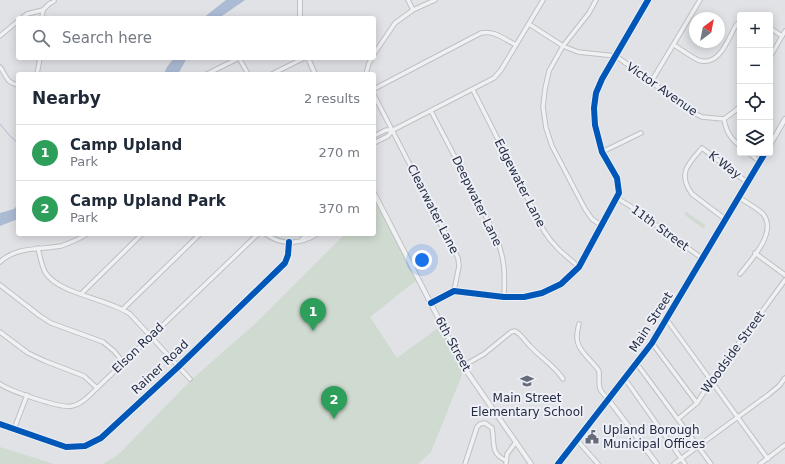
<!DOCTYPE html>
<meta charset="utf-8">
<style>
:root{--surface:#fff;--page:#f2f2f3;--text:#1f2937;--muted:#747a83;--line:#e0e1e3;--accent:#676c7b}
body{margin:0;font-family:"DejaVu Sans",sans-serif;background:var(--page);color:var(--text)}
.controls{position:absolute;right:12px;top:12px;display:grid;overflow:hidden;border-radius:4px;box-shadow:0 2px 10px #0003}
.controls button{width:36px;height:36px;display:grid;place-items:center;padding:0;border:0;border-bottom:1px solid var(--line);background:var(--surface);color:var(--text);font:20px sans-serif}
.compass{position:absolute;left:689px;top:12px;width:36px;height:36px;border-radius:50%;background:var(--surface);box-shadow:0 2px 10px #0003;rotate:32deg}
.you{position:absolute;left:422px;top:260px;width:14px;height:14px;margin:-10px;border:3px solid #fff;border-radius:50%;background:#1a73e8;box-shadow:0 0 0 6px #1a73e833}
.badge{display:grid;place-items:center;width:26px;height:26px;border-radius:50%;background:var(--accent);color:#fff;font-size:13px;font-weight:700}
.pin{position:absolute;translate:-50% -33px;filter:drop-shadow(0 1px 2px #0008)}
.pin::after{content:'';position:absolute;top:21px;width:14px;height:12px;background:inherit;clip-path:polygon(0 0,100% 0,50% 100%)}
.list{margin:0;padding:0;list-style:none}
h2{display:flex;justify-content:space-between;align-items:center;height:52px;margin:0;padding:0 16px;font-size:17px}
h2 small{font-size:13px;font-weight:400;color:var(--muted)}
.list li{display:grid;grid-template-columns:26px 1fr auto;gap:12px;align-items:center;box-sizing:border-box;height:56px;padding:0 16px;border-top:1px solid var(--line)}
.list b{display:block;font-size:15px;white-space:nowrap}
.list p{margin:0;font-size:13px;white-space:nowrap;color:var(--muted)}
.list em{font-size:13px;font-style:normal;color:var(--muted)}
.icon{flex:none;width:22px;height:22px;fill:none;stroke:currentColor;stroke-width:2;stroke-linecap:round;stroke-linejoin:round}
.map{position:relative;flex:none;width:785px;height:464px;overflow:hidden}
.search{position:absolute;background:var(--surface);box-shadow:0 2px 10px #0003;left:16px;top:16px;width:360px;height:44px;display:flex;align-items:center;gap:10px;box-sizing:border-box;padding:0 14px;border-radius:4px;color:var(--muted);font-size:15px}
.panel{position:absolute;background:var(--surface);box-shadow:0 2px 10px #0003;left:16px;top:72px;width:360px;height:164px;border-radius:4px}
.map>svg:first-child{display:block}
</style>
<div class="map">
<svg width="785" height="464" viewBox="0 0 785 464">
<rect width="100%" height="100%" fill="#e1e2e6"/>
<g fill="#cfdad0">
<path d="M379 202 418 279 370 317 397 358 442 325 464 370 431 452 418 464H103L118 455 190 381 256 323 345 234H374V207Z"/>
<path d="M686 212 705 225 704 229 686 216 685 213Z"/>
<path d="M0 447 54 464H0Z"/>
</g>
<g fill="#acbbd4">
<path d="M226 0H245L219 18H203Z"/>
<path d="M174 58H187L178 74H164L167 67Z"/>
<path d="M18 204V219L0 226V213L14 209Z"/>
</g>
<g fill="none" stroke-linecap="round" stroke-linejoin="round">
<path stroke="#acbbd4" stroke-width="1" d="M0 124 10 136 18 143"/>
<g stroke="#bfc0c4" stroke-width="5.5">
<g id="minor">
<path d="M408 0 413 10"/>
<path d="M596 0 589 13 563 46 549 71 545 89 543 107 546 128 552 146 585 209 592 219 602 226"/>
<path d="M22 18 27 14 43 10 49 4 54 1V0"/>
<path d="M42 18 43 10"/>
<path d="M529 24 563 46 578 52 616 56 692 112 702 117 724 119C726 131 730 138 740 146"/>
<path d="M770 28 782 36"/>
<path d="M0 36 18 21"/>
<path d="M674 45C682 50 690 56 698 60 719 68 728 39 736 25L740 22"/>
<path d="M374 54 395 23 413 10 435 0"/>
<path d="M770 57 785 31"/>
<path d="M239 58 248 74"/>
<path d="M0 67C7 76 5 82 18 85"/>
<path d="M37 74 40 58"/>
<path d="M207 74 239 58"/>
<path d="M272 74 304 58"/>
<path d="M366 74 369 63 372 58"/>
<path d="M651 82 700 0"/>
<path d="M374 89 481 33C494 30 504 39 516 45"/>
<path d="M473 90 544 231C553 246 566 256 579 267"/>
<path d="M374 95 458 258 459 266 454 291"/>
<path d="M431 111 496 236C505 260 505 272 504 297"/>
<path d="M724 119 735 111 740 106"/>
<path d="M374 136 386 130H393"/>
<path d="M374 143 388 136 393 130 494 78 501 70 543 0"/>
<path d="M602 152 641 133"/>
<path d="M749 153 760 162"/>
<path d="M617 198 630 206 703 259"/>
<path d="M740 198C747 203 757 208 763 214 778 232 751 260 740 274"/>
<path d="M725 219 692 194C677 174 688 164 702 148L748 183"/>
<path d="M266 234C281 246 302 244 317 234"/>
<path d="M302 239 309 234"/>
<path d="M38 248C40 256 41 264 45 272 58 294 109 299 130 314L190 379"/>
<path d="M755 253 785 275"/>
<path d="M0 262C17 246 40 250 61 246 70 243 79 239 87 234"/>
<path d="M0 285 40 316 51 323 103 342 114 351 123 362"/>
<path d="M81 294 142 234"/>
<path d="M431 303 454 291 504 297H524L542 293 561 284 579 267 619 193 617 178 602 152 595 125 594 108 596 93 602 79 648 0"/>
<path d="M123 309 200 234"/>
<path d="M667 320 768 459"/>
<path d="M579 324C578 328 577 332 577 336 576 350 592 360 599 371 600 387 596 387 608 399"/>
<path d="M0 332 28 353 45 361 84 376 97 388"/>
<path d="M652 343 697 403"/>
<path d="M637 364 711 464"/>
<path d="M463 366 484 354 511 332 515 331C521 334 525 341 530 346 541 358 555 366 563 379"/>
<path d="M625 379 685 464"/>
<path d="M0 384C10 391 61 409 72 406 82 404 90 395 97 388L258 234"/>
<path d="M678 419 697 403 711 381 785 280"/>
<path d="M0 424 66 447 85 446 101 438 178 367 285 263 288 255 289 242"/>
<path d="M14 429 27 395"/>
<path d="M577 440 598 464"/>
<path d="M465 464 477 427 480 424 485 423 492 428C495 443 490 453 505 460"/>
<path d="M506 464 507 454 516 442"/>
<path d="M674 464 768 395 779 386 785 378"/>
<path d="M760 464 785 445"/>
</g>
</g>
<g stroke="#bfc0c4" stroke-width="6">
<g id="tertiary">
<path d="M300 18V0"/>
<path d="M308 58 315 74"/>
<path d="M770 145 785 119"/>
<path d="M374 193 463 366 531 464"/>
<path d="M608 399 657 464"/>
<path d="M558 464 652 343 765 153"/>
</g>
</g>
<use href="#minor" stroke="#f0f1f3" stroke-width="3.5"/>
<use href="#tertiary" stroke="#f0f1f3" stroke-width="4"/>
<g stroke="#eef0f7" stroke-width="8">
<g id="cycleway">
<path d="M431 303 454 291 504 297H524L542 293 561 284 579 267 619 193 617 178 602 152 595 125 594 108 596 93 602 79 648 0"/>
<path d="M0 424 66 447 85 446 101 438 178 367 285 263 288 255 289 242"/>
<path d="M558 464 652 343 765 153"/>
</g>
</g>
<use href="#cycleway" stroke="#0057b8" stroke-width="6"/>
</g>
<defs>
<g id="school-bare" transform="scale(1.08)"><path d="M0-5L7-2L0 1L-7-2ZM-4 1L0 2.5L4 1V4Q0 6-4 4Z" fill="#676c7b" stroke="#eef0f7" stroke-width="2.5" paint-order="stroke"/></g>
<g id="civic-bare" transform="scale(1.08)"><path d="M-.6-6.5H3V-4.5H.6V-3L4-1V1h2V6H-6V1h2V-1L-.6-3ZM-1.2 2.5V6h2.4V2.5Z" fill="#676c7b" stroke="#eef0f7" stroke-width="2.5" paint-order="stroke"/></g>
</defs>
<g fill-rule="evenodd">
<use href="#school-bare" x="527" y="381"/>
<use href="#civic-bare" x="592" y="437"/>
</g>
<g text-anchor="middle" dominant-baseline="central" stroke-width="4" stroke-linejoin="round" paint-order="stroke">
<g font-size="12" fill="#262c42" stroke="#eef0f7">
<text transform="translate(662 89) rotate(35)">Victor Avenue</text>
<text transform="translate(725 165) rotate(37)">K Way</text>
<text transform="translate(520 183) rotate(63)">Edgewater Lane</text>
<text transform="translate(477 201) rotate(64)">Deepwater Lane</text>
<text transform="translate(433 209) rotate(63)">Clearwater Lane</text>
<text transform="translate(660 228) rotate(36)">11th Street</text>
<text transform="translate(651 322) rotate(-57)">Main Street</text>
<text transform="translate(453 344) rotate(61)">6th Street</text>
<text transform="translate(138 348) rotate(-44)">Elson Road</text>
<text transform="translate(733 352) rotate(-54)">Woodside Street</text>
<text transform="translate(160 367) rotate(-43)">Rainer Road</text>
</g>
<g font-size="12" fill="#262c42" stroke="#eef0f7">
<text x="527" y="398">Main Street<tspan x="527" dy="14">Elementary School</tspan></text>
<text x="603" y="430" text-anchor="start">Upland Borough<tspan x="603" dy="14">Municipal Offices</tspan></text>
</g>
</g>
</svg>
<div class="controls">
<button>+</button>
<button>−</button>
<button><svg class="icon" aria-label="locate" viewBox="0 0 24 24"><circle cx="12" cy="12" r="6"/><path d="M12 2v4M12 18v4M2 12h4M18 12h4"/></svg></button>
<button><svg class="icon" aria-label="layers" viewBox="0 0 24 24"><path d="M12 4l9 5-9 5-9-5zM3 14l9 5 9-5"/></svg></button>
</div>
<svg class="compass" viewBox="-18 -18 36 36"><path d="M0-13l5 13h-10z" fill="#e53935"/><path d="M0 13l5-13h-10z" fill="#747a83"/></svg>
<div class="you"></div>
<div class="pin badge" style="left:313px;top:331px;background:#2e9e5b">1</div>
<div class="pin badge" style="left:334px;top:419px;background:#2e9e5b">2</div>
<div class="search"><svg class="icon" aria-label="search" viewBox="0 0 24 24"><circle cx="10" cy="10" r="6"/><path d="M15 15l6 6"/></svg>Search here</div>
<section class="panel">
<h2>Nearby<small>2 results</small></h2>
<ul class="list">
<li><span class="badge" style="background:#2e9e5b">1</span><div><b>Camp Upland</b><p>Park</p></div><em>270 m</em></li>
<li><span class="badge" style="background:#2e9e5b">2</span><div><b>Camp Upland Park</b><p>Park</p></div><em>370 m</em></li>
</ul>
</section>
</div>
